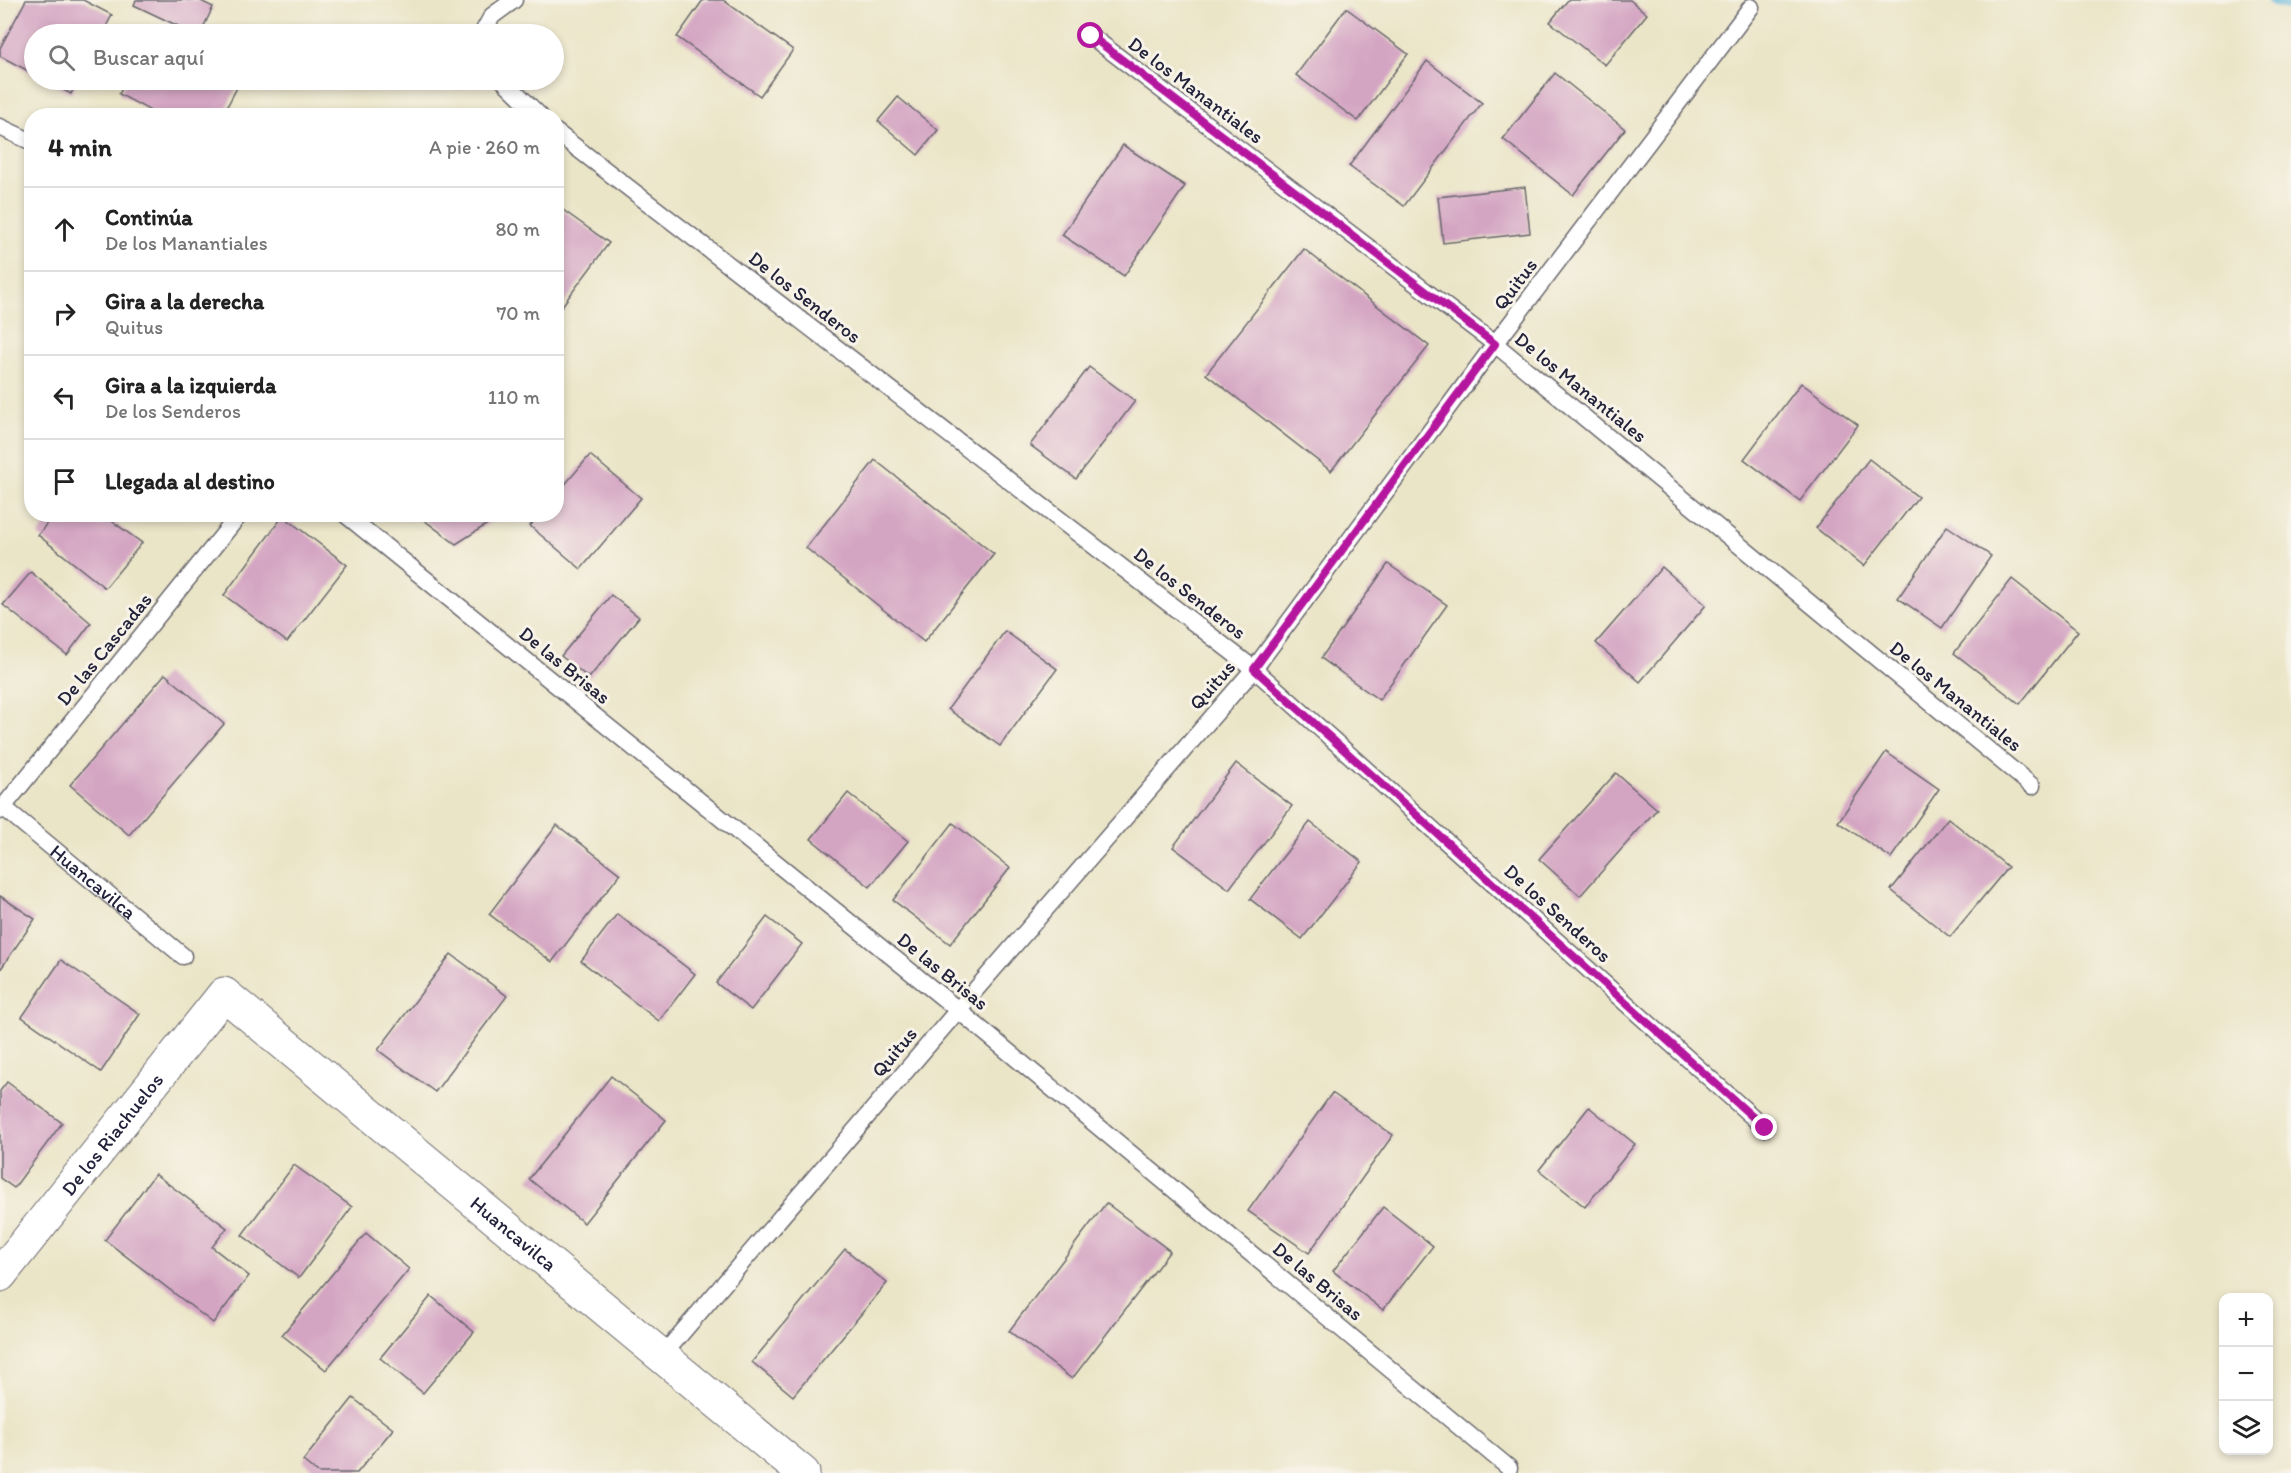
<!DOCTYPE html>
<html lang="es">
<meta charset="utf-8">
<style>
:root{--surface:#fff;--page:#f6f6f6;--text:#222;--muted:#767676;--line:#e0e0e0}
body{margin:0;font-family:Itim,sans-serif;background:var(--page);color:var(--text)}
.controls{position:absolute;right:18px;bottom:18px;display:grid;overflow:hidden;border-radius:12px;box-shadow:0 3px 9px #0003}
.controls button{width:54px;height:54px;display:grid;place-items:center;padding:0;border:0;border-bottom:2px solid var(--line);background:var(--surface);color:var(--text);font:30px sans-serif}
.stop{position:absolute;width:18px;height:18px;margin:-14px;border:4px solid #b5179e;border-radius:50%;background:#fff}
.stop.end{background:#b5179e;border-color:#fff;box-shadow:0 2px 6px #0008}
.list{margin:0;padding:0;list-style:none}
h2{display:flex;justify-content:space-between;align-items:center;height:78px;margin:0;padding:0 24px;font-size:26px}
h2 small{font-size:20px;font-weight:400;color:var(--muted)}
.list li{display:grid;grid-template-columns:39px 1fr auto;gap:18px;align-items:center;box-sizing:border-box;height:84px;padding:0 24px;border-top:2px solid var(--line)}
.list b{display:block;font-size:22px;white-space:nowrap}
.list p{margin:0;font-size:20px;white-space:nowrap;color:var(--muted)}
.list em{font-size:20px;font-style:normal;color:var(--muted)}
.icon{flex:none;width:33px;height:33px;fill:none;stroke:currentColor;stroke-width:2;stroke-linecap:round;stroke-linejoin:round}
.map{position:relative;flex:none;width:2291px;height:1473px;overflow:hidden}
.search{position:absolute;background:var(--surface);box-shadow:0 3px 9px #0003;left:24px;top:24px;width:540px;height:66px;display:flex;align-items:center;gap:15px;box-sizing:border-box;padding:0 21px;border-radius:33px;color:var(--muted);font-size:22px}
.panel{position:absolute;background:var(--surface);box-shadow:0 3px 9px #0003;left:24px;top:108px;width:540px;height:414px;border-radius:24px}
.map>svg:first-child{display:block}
</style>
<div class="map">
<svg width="2291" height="1473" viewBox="0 0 2291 1473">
<rect width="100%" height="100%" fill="#f7f3e8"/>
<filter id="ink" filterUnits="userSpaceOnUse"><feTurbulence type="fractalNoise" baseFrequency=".0167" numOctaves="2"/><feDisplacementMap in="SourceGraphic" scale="12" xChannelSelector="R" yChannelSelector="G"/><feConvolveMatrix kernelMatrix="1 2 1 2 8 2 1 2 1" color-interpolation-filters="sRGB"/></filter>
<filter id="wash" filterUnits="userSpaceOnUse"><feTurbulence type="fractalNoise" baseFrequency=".008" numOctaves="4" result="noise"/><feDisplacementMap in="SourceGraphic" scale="24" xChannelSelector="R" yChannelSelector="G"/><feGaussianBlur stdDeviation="1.35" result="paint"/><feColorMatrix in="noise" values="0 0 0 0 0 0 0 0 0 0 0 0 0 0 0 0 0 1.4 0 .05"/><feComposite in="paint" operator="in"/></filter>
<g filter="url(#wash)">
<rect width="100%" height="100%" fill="#ebe5c8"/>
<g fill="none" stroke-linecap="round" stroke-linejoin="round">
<path stroke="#5bb5d9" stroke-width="12" d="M2274 0 2291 5"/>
</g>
<g id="blocks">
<g fill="#d4a5c3">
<path d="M26 0H83L112 15 102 34H34V74L0 56V48Z"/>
<path d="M136 0H199L213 7 200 34H195L134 5Z"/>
<path d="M703 0H723L793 50 760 96 677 37Z"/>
<path d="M1568 0H1630L1647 14 1605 65 1550 22Z"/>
<path d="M1346 8 1408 54 1358 121 1296 75Z"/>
<path d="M1427 61 1482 103 1404 206 1349 166Z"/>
<path d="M1555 73 1625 129 1573 195 1503 139Z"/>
<path d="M44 80H78L71 94Z"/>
<path d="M127 80H241L222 116H160L119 94Z"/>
<path d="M898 97 938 130 918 155 878 121Z"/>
<path d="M1123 145 1185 186 1124 276 1062 235Z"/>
<path d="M1525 187 1530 233 1443 243 1438 197Z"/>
<path d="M556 205 609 243 556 314Z"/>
<path d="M1304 249 1429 346 1331 471 1206 374Z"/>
<path d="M1089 367 1135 401 1076 479 1030 445Z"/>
<path d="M1801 383 1858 425 1800 501 1744 459Z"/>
<path d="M590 455 641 498 581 569 530 526 540 514H556V495Z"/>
<path d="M1869 459 1918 497 1864 566 1816 528Z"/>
<path d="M875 460 994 554 924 642 806 548Z"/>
<path d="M54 514H102L142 543 105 588 38 535Z"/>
<path d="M416 514H492L494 520 456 544Z"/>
<path d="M283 516 347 565 287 642 224 595Z"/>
<path d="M1947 526 1991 556 1942 628 1898 598Z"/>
<path d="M1388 564 1447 605 1379 700 1321 658Z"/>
<path d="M1662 567 1706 605 1640 682 1596 643Z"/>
<path d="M31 572 91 623 67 655 3 605Z"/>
<path d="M2012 579 2078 631 2020 704 1954 653Z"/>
<path d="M611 595 639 617 589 678 561 656Z"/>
<path d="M1005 631 1057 669 1000 746 948 709Z"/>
<path d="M165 674 224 724 129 835 70 785Z"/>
<path d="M1886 752 1939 789 1891 858 1838 822Z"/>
<path d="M1236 763 1292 806 1229 889 1173 847Z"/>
<path d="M1616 773 1657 809 1580 896 1539 859Z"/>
<path d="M848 793 908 841 870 887 811 839Z"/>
<path d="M1948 818 2008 867 1950 937 1891 890Z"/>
<path d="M1310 822 1362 862 1302 939 1250 899Z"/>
<path d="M953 823 1010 868 950 944 893 900Z"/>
<path d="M557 825 620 874 552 962 489 914Z"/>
<path d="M0 896 35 919 0 970Z"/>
<path d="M617 914 695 974 659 1021 581 961Z"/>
<path d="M767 917 802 944 751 1010 716 983Z"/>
<path d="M451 954 507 996 435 1092 378 1050Z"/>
<path d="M61 960 140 1014 101 1072 22 1017Z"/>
<path d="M611 1076 666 1120 584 1223 529 1179Z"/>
<path d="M7 1082 62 1123 14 1188 0 1178V1091Z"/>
<path d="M1332 1093 1393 1135 1309 1253 1248 1211Z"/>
<path d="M1589 1107 1635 1144 1585 1207 1539 1170Z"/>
<path d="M294 1165 352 1207 299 1278 242 1235Z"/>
<path d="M155 1174 227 1228 212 1247 249 1276 213 1323 105 1240Z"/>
<path d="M1106 1203 1170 1251 1072 1379 1009 1331Z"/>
<path d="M1383 1207 1433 1246 1383 1310 1333 1271Z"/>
<path d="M366 1233 409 1269 326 1370 282 1335Z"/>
<path d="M845 1249 887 1283 793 1396 752 1362Z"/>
<path d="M431 1296 474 1332 423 1393 380 1358Z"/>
<path d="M353 1398 393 1429 357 1473H318L303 1461Z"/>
</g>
</g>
</g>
<g filter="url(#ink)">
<use href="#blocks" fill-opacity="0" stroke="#68666c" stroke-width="1.5"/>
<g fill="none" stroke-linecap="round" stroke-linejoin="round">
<g stroke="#68666c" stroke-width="19">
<g id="service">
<path d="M482 34 492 16 514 0"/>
<path d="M1091 36 1495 344 2032 786"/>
<path d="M503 80 540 116"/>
<path d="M0 127 32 142"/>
<path d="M556 132 1254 669 1765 1128"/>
<path d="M345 514 958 1010 1509 1468"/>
<path id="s1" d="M3 807 183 956"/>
<path d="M0 811 240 514"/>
<path d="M662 1356 958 1010 1254 669 1495 344 1751 7"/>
</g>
</g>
<g stroke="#68666c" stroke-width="35">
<g id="minor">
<path id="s2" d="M0 1275 224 994 803 1473"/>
</g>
</g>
<use href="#service" stroke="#fff" stroke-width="16"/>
<use href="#minor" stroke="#fff" stroke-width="33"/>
</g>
</g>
<g fill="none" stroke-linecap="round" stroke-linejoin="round" filter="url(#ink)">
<path stroke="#b5179e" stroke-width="8" d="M1091 36 1495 344 1254 669 1765 1128"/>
</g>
<g text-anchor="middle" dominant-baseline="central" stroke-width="6" stroke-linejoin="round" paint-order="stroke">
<g font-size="20" fill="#22223b" stroke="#f7f3e8">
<text transform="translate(1196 90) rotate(37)">De los Manantiales</text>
<text transform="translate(1515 284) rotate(-53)">Quitus</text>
<text transform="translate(805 297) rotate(38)">De los Senderos</text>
<text transform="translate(1581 387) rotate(39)">De los Manantiales</text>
<text transform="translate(1190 593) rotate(38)">De los Senderos</text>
<text transform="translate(104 649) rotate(-51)">De las Cascadas</text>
<text transform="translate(565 665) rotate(39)">De las Brisas</text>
<text transform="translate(1212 685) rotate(-49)">Quitus</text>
<text transform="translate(1956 696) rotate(39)">De los Manantiales</text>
<text stroke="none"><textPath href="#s1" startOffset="117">Huancavilca</textPath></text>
<text transform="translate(1558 913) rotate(42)">De los Senderos</text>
<text transform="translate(943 971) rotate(39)">De las Brisas</text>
<text transform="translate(894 1052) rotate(-50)">Quitus</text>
<text stroke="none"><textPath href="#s2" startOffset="180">De los Riachuelos</textPath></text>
<text stroke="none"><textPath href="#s2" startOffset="735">Huancavilca</textPath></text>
<text transform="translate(1318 1281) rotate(40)">De las Brisas</text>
</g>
</g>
</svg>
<div class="controls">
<button>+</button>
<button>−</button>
<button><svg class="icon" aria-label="layers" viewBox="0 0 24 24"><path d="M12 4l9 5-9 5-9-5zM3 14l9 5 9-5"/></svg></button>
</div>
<div class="stop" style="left:1091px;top:36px"></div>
<div class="stop end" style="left:1765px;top:1128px"></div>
<div class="search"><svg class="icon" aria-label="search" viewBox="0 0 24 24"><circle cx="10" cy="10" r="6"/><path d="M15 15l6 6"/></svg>Buscar aquí</div>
<section class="panel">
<h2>4 min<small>A pie · 260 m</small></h2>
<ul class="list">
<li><svg class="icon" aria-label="ahead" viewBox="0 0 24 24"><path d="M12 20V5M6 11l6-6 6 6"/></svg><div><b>Continúa</b><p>De los Manantiales</p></div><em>80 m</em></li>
<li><svg class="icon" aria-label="right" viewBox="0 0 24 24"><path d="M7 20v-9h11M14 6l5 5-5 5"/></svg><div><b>Gira a la derecha</b><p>Quitus</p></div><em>70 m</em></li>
<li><svg class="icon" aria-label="left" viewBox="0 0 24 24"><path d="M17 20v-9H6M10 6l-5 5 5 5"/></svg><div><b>Gira a la izquierda</b><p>De los Senderos</p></div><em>110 m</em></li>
<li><svg class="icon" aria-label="arrive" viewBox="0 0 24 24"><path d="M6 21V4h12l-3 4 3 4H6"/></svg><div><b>Llegada al destino</b></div></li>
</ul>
</section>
</div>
